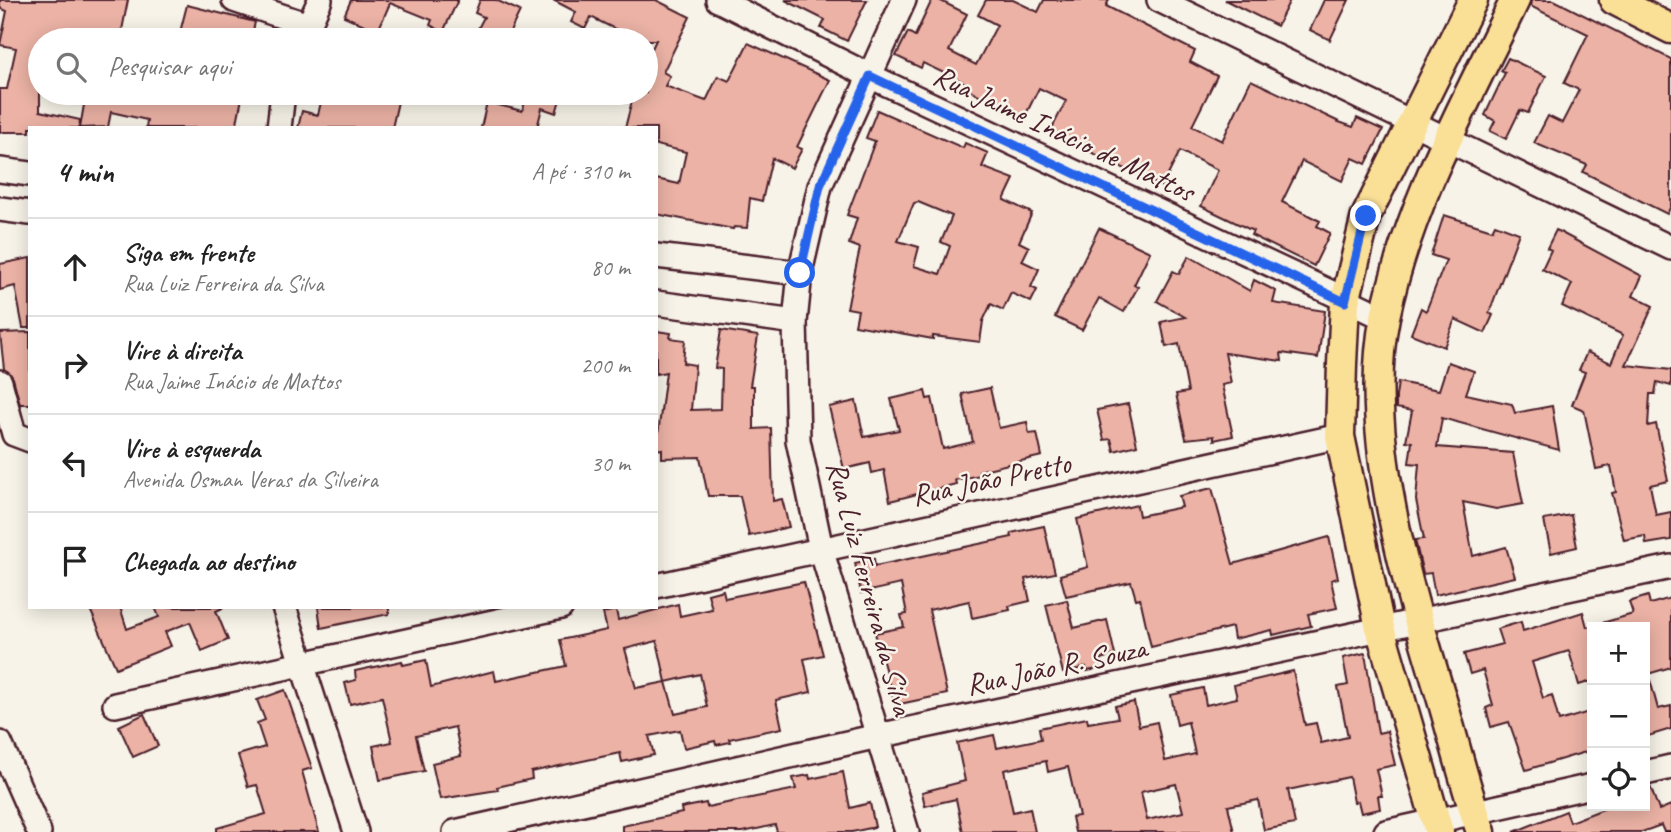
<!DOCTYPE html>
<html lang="pt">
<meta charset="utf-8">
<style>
:root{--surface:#fff;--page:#f6f6f6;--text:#222;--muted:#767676;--line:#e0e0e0}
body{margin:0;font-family:Caveat,sans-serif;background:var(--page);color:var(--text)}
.controls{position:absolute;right:21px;bottom:21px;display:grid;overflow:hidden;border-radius:0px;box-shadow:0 4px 18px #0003}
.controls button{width:63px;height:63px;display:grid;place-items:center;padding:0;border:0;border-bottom:2px solid var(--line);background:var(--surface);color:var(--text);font:35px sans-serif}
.stop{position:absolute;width:21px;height:21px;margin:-16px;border:5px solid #2563eb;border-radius:50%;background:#fff}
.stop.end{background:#2563eb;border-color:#fff;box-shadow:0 2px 7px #0008}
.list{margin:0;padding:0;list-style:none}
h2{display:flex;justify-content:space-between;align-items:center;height:91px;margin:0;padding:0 28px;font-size:30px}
h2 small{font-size:23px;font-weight:400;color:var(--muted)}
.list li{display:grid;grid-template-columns:46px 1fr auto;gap:21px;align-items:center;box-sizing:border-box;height:98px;padding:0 28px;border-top:2px solid var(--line)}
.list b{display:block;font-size:26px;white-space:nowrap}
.list p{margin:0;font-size:23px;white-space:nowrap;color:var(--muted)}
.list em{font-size:23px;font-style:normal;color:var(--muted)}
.icon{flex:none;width:38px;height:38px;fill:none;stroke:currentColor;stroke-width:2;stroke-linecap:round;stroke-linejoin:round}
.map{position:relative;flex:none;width:1671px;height:832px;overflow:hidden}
.search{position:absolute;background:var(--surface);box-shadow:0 4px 18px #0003;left:28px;top:28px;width:630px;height:77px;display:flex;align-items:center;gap:18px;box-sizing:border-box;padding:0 24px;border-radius:38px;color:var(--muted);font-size:26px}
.panel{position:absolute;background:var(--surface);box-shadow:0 4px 18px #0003;left:28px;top:126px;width:630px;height:483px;border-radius:0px}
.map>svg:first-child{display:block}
</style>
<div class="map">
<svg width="1671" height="832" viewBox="0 0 1671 832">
<rect width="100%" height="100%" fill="#f7f3e8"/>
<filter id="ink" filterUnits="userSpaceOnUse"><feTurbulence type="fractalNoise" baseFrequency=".0143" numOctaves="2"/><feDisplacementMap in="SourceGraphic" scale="14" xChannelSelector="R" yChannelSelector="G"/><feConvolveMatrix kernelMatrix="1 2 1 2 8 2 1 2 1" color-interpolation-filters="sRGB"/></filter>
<g filter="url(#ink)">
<g fill="#ebb2a5" stroke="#4a1f2b" stroke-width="2" fill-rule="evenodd">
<path d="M0 0H128L120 40H40V111L80 120 79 128H30V132H0V89H7L16 48 0 45 7 11 0 8Z"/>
<path d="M351 0H458L443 32 430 25 432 20 390 3 378 31 344 16Z"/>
<path d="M480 0H496L520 11 506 40H472L484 17 475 13Z"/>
<path d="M553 0H656L690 17 663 72 670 76 665 86 706 101 718 76 729 81 748 43 830 80 797 147 802 149 792 168 772 158 762 201 750 198 747 228 734 227 733 229 656 214V179L679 184 686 152 656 145V128H625L634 93H646V61L656 40H619L623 33 591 17 585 29 571 22 576 12Z"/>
<path d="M785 0H867L847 41 821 28 825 20Z"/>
<path d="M932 0H939L967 14 949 51 976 65 997 25 978 15 986 0H1013L1038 12 1044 0H1109L1106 6 1195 51 1190 62 1217 76 1192 126 1222 141 1251 80 1339 122 1353 127 1357 118 1383 130 1366 164 1353 158 1342 181 1302 161 1282 202 1320 221 1317 226 1330 233 1314 266 1251 235 1253 231 1201 206 1218 170 1180 151 1162 187 1050 132 1066 101 1039 88 1023 120 965 87 967 84 923 63 921 68 896 56 908 32 915 36Z"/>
<path d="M1225 0H1290L1277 26Z"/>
<path d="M1324 0H1349L1330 40 1310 30Z"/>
<path d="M1531 0H1554L1671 59V206L1667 214 1583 172 1587 165 1534 143 1548 116 1562 123 1579 90 1564 83 1588 34 1530 6Z"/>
<path d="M187 5 255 22 251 40H178Z"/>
<path d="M1508 58 1546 76 1528 113 1520 110 1506 139 1490 131 1495 121 1485 115 1505 73 1501 71Z"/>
<path d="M86 93 115 95 243 93 236 128H146L147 120 111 112 108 127 80 128Z"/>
<path d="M323 93 372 100 374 93H400L392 128H298L302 111 318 115Z"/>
<path d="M528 93H562L556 113 542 108 537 128H481L487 102 522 111Z"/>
<path d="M877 110 963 148 965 143 988 153 982 167 1014 179 1004 200 1032 213 1019 242 1029 247 1022 261 1039 269 1031 287 1037 290 1031 302 1011 293 1003 310 991 304 983 321 980 342 933 336V339L855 325 858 310 847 308 860 248 849 244 857 218 847 215 875 141 866 138ZM918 202 952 216 941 242 950 246 940 274 914 266 919 247 898 241 914 203Z"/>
<path d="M1444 215 1492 230 1495 224 1519 233 1489 313 1493 315 1485 333 1455 319 1444 347 1411 334 1421 308 1426 311 1446 260 1431 255Z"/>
<path d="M1099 228 1150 252 1134 285 1138 287 1124 312 1099 298 1082 330 1055 317Z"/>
<path d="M1556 230 1642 276 1633 296 1653 306 1626 365 1671 370V386L1657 382 1655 394H1650L1648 426 1656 424 1668 481 1650 485 1656 515 1671 512V540L1646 544 1645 536 1624 540 1612 493 1616 492 1611 466 1596 469 1584 410 1572 405 1585 372 1579 370 1587 352 1611 363 1623 335 1562 306 1572 284 1542 269 1551 250 1547 248Z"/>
<path d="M1189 256 1250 291 1254 280 1276 291 1273 303 1325 311 1318 358 1281 353 1282 361 1225 353 1231 383 1222 385 1233 436 1214 440V436L1186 439 1176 394 1188 392 1179 344 1166 347 1161 322 1185 317 1157 301 1173 271 1179 274Z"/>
<path d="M30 258V328H23L15 286 0 290V264Z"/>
<path d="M721 330 758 336 750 386H754V429L771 428 773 501 782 499 789 527 749 536 740 496H708L700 457 662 458V449L656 450 666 372 656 374V331L671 333 670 338 685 340 683 363 695 365 691 410 721 409 722 369 715 368Z"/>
<path d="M30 332V404H20L13 378 4 369 0 333Z"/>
<path d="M1448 362 1474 371 1466 394 1512 404 1515 413 1552 406 1559 450 1442 418 1437 447 1513 453 1523 504 1496 509 1463 502 1473 556 1506 547 1515 577 1435 595 1431 573 1423 574 1415 540 1424 539 1416 500 1419 464 1409 463 1412 442 1406 441 1412 411 1396 408V396L1398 382 1439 390Z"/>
<path d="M990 388 999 428 1027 422 1029 434 1037 433 1042 456 979 471 980 475 955 480 956 484 890 501 884 470 872 473 870 463 844 469 829 407 856 401 864 437 899 430 891 399 925 391 927 399 932 398 943 449 973 442 962 394Z"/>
<path d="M1128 404 1137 445 1114 451 1111 439 1104 440 1097 410Z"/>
<path d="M1212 488 1233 564 1329 537 1338 578 1331 580 1337 608 1308 614 1311 626 1273 635 1272 630 1234 639 1232 627 1151 647 1140 598 1136 599 1131 582 1066 596 1060 575 1088 567 1077 519 1137 505 1139 516 1182 507 1179 496Z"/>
<path d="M1571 515 1577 547 1551 553 1544 520Z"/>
<path d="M1044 526 1055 573 1025 579 1030 601 1009 606 1010 610 972 618 969 601 929 610 947 694 895 705 875 633 904 627 901 615 907 614 901 584 861 593 855 563 874 559 875 566 1012 537 1011 533Z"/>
<path d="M804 582 823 655 804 659 811 692 776 700 782 728 729 739 730 742 716 745 715 741 684 748 680 730 649 736 654 755 622 762 620 753 531 772 532 779 497 787 498 790 440 799 432 763 461 756 455 727 416 736 424 771 380 780 373 746 392 742 382 697 350 704 345 683 356 680 355 671 402 661 403 665 426 660 431 687 494 671 496 681 566 666 560 640 607 630 603 613 616 610 618 620 678 604 680 616 712 609 708 594 723 590 725 598ZM657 641 666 682 636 688 625 649ZM700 674 707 707 675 714 666 682Z"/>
<path d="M1648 596 1650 604 1671 598V667L1645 675V627H1602V623L1633 614 1629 602Z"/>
<path d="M1067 600 1074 628 1107 620 1115 655 1100 659 1103 668 1087 671 1086 667 1063 673 1046 605Z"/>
<path d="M89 607H120L127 629 159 617 155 607H225L216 611 228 640 202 651 190 622 165 632 171 646 116 668Z"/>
<path d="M318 607H389V614L321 628Z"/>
<path d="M1583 612 1587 627 1592 626V681L1579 685 1569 651 1532 662 1543 698 1552 695 1559 721 1592 711V750L1526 770 1509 722 1491 727 1486 708 1493 705 1483 670 1470 674 1464 654 1502 644 1497 629 1521 622 1523 631Z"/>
<path d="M1365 653 1378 733 1387 731 1395 765 1376 769 1382 796H1378L1380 809 1361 813 1358 801 1354 802 1349 777 1288 790 1295 824 1264 830 1258 800 1228 806 1234 832H1075L1072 817 1079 816 1068 767 1048 772 1046 761 1004 770 1013 812 1030 808 1035 832H963L956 799 925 806 922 792 965 781 957 743 994 735 997 748 1041 739 1039 728 1087 718 1088 723 1118 718 1115 706 1134 702 1139 726 1157 722 1165 761 1195 754 1188 722 1177 725 1171 695 1203 688 1206 705 1237 698 1234 685 1293 671 1305 725 1316 723 1321 743 1348 737 1338 687 1348 685 1343 658ZM1176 784 1183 812 1147 820 1141 792Z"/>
<path d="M1649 676 1658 709 1671 706V729L1645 737V677Z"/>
<path d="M285 690 312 768 302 771 319 832H217V828L266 814 257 785 248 787 238 755 265 747 257 723 265 720 257 700Z"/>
<path d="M144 714 158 746 133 757 119 726Z"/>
<path d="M843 772 850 808 870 803 875 827 852 832H777L775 825 743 832H622V826L682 813 681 808 706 803 707 807 796 789 793 778 809 775 810 779Z"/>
<path d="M1650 786 1659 810 1671 805V832H1664L1661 825 1642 832H1514L1566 811 1570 822 1611 806H1645V787Z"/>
</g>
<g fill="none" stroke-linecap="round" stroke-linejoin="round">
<g stroke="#4a1f2b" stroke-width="28">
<g id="minor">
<path d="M234 0 308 25"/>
<path d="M718 0 870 76 1385 318"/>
<path d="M904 0 820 186 800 273 795 322 798 440 821 549 907 832"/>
<path d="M1159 0 1671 248"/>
<path d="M302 40 320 0"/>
<path d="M279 128 283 93"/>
<path d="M0 170 30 174"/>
<path d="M0 209 30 213"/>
<path d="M656 256 800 273"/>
<path d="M656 303 795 322"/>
<path d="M0 382 14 434 30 440"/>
<path d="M656 586 1340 436"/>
<path d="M284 607 356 832"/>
<path d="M115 705 561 607"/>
<path d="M0 743 39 832"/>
<path d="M1645 773 1671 767"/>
<path d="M455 832 878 736 1671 567"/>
<path d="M1386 832 1592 786"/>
</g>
</g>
<g stroke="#4a1f2b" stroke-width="33">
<g id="major">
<path d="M1614 0 1671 29"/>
<path d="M1439 832 1380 628 1340 436 1342 364 1345 302 1366 216 1473 0"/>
<path d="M1481 832C1466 789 1455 744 1442 700 1408 588 1361 433 1385 317 1408 205 1466 102 1515 0"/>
</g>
</g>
<use href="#minor" stroke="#f7f3e8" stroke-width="23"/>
<use href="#major" stroke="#fadf96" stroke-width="28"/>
</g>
</g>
<g fill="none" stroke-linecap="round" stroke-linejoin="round" filter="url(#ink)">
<path stroke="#2563eb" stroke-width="9" d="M800 273 820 186 870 76 1345 302 1366 216"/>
</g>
<g text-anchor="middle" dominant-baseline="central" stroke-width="5" stroke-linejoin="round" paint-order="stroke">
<g font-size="30" fill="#4a1f2b" stroke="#f7f3e8">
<text transform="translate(1064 133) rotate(25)">Rua Jaime Inácio de Mattos</text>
<text transform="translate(991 479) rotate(-12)">Rua João Pretto</text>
<text transform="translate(870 588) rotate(75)">Rua Luiz Ferreira da Silva</text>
<text transform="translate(1056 666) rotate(-12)">Rua João R. Souza</text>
</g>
</g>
</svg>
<div class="controls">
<button>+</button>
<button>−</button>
<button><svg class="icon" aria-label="locate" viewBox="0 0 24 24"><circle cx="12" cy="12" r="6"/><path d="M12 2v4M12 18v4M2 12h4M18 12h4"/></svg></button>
</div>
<div class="stop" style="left:800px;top:273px"></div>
<div class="stop end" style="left:1366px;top:216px"></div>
<div class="search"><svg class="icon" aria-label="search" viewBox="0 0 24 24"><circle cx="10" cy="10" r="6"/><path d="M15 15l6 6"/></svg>Pesquisar aqui</div>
<section class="panel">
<h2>4 min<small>A pé · 310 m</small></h2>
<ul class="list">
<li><svg class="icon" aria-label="ahead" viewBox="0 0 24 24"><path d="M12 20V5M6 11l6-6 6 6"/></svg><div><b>Siga em frente</b><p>Rua Luiz Ferreira da Silva</p></div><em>80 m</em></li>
<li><svg class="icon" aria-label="right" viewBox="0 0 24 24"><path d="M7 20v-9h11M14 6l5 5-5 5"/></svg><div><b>Vire à direita</b><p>Rua Jaime Inácio de Mattos</p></div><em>200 m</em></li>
<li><svg class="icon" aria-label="left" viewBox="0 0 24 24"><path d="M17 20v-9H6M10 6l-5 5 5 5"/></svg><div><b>Vire à esquerda</b><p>Avenida Osman Veras da Silveira</p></div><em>30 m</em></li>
<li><svg class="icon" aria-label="arrive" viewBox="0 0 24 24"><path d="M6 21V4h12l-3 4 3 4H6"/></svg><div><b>Chegada ao destino</b></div></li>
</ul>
</section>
</div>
